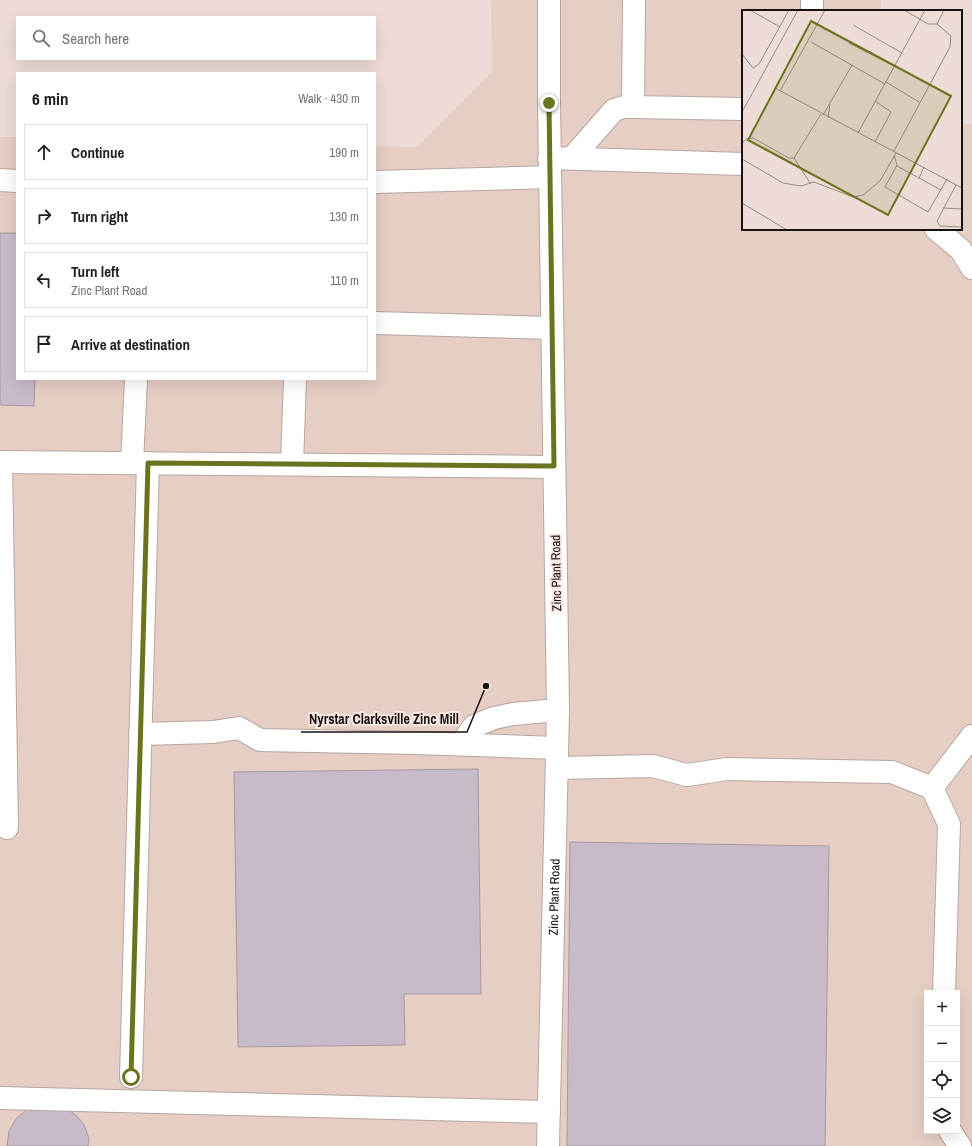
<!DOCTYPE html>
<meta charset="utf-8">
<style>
:root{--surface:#fff;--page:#f6f6f6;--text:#202124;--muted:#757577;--line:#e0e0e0}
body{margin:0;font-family:"Archivo Narrow",sans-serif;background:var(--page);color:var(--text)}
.controls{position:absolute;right:12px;bottom:12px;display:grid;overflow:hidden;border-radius:0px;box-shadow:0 4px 16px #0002}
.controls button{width:36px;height:36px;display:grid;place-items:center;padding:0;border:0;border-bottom:1px solid var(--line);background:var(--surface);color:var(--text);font:20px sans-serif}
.stop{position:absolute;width:12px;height:12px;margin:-9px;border:3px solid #6a741f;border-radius:50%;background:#fff}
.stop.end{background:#6a741f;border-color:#fff;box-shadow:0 1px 4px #0008}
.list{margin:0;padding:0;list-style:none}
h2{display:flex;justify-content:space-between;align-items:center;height:52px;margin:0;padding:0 16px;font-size:17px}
h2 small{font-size:13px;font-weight:400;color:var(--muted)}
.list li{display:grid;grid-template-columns:26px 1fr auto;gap:12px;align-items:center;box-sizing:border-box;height:56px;margin:0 8px 8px;padding:0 8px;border:1px solid var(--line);border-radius:0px}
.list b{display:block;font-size:15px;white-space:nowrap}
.list p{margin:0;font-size:13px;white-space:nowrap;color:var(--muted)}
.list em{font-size:13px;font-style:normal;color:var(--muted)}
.icon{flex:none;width:22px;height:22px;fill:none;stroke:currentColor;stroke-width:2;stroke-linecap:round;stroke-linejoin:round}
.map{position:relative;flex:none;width:972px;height:1146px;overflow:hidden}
.search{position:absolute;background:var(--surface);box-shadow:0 4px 16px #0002;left:16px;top:16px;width:360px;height:44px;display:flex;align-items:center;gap:10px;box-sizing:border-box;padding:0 14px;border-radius:0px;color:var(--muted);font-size:15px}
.panel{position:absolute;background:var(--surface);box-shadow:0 4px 16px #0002;left:16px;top:72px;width:360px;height:308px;border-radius:0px}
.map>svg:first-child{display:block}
</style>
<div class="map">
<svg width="972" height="1146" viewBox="0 0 972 1146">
<rect width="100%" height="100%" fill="#eddcd5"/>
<path fill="#e6cec4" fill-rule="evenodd" d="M491 0H881L880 11H743V229H961V124H972V1146H0V137H17V379H375V146L417 147 492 72ZM927 993H957V1131H927Z"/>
<g fill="#c7bbc7" stroke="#a599a4">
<path d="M0 233H17V379H35L34 406 0 405Z"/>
<path d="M478 769 481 994H404L405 1045 238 1047 234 772Z"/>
<path d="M570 842 829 846 825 1146H567Z"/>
<path d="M38 1104 64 1107 76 1115 84 1125 89 1138 88 1146H7L9 1131 16 1119 26 1110Z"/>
</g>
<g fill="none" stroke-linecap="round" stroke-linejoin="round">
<g stroke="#b6a6a0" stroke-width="24">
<g id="minor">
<path d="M812 11V0"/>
<path d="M633 107 634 0"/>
<path d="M549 158 743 164"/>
<path d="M572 158 614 110 624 107H633L743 109"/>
<path d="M0 180 17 181"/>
<path d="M375 182 550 177"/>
<path d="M936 229 961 250 972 268"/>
<path d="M375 323 552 328"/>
<path d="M0 462 554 467"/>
<path d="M1 462 7 828"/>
<path d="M132 463 136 379"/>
<path d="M292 464 295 379"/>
<path d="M140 734 213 732 239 728 260 740 416 743 557 748"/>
<path d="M461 744 474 726 494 718 513 714 558 710"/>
<path d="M557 768 653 766 687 775 727 769 892 772 932 788 949 824 944 993"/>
<path d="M932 788 972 736"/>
<path d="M131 1077 148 463"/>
<path d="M0 1098 549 1112"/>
<path d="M950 1131 960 1146"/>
<path id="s1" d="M548 1146 558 710 549 103V0"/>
</g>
</g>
<use href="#minor" stroke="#fff" stroke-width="22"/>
</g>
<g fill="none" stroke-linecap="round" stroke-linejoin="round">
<path stroke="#6a741f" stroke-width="5" d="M131 1077 148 463 554 466 549 103"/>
</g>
<g text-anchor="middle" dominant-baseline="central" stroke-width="4" stroke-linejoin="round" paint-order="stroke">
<g font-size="13" fill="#181210" stroke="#fae9e2">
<text transform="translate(556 573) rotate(-91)">Zinc Plant Road</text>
<text stroke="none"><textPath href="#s1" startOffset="249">Zinc Plant Road</textPath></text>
</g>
</g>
<g transform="translate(742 10)">
<rect width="220" height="220" fill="#eddcd5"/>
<path fill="none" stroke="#988b86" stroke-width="1" d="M8 0 38 17M162 0 186 14H195M195 14 202 0M111 15 160 43M69 32 143 74M107 33 152 56M0 44 11 58 17 54 47 0M144 72 177 92M33 78 220 178M38 81 83 0M0 102 56 0M81 105 110 55M86 108 88 94M116 123 183 0M133 132 149 102 133 91M0 134 4 129 11 128 47 148H52L79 104M152 141 208 37 209 26 195 14M152 145 155 155 143 177 186 202 205 169M52 148 68 173M0 149 41 173 59 176 72 172 111 187 121 185 138 171 154 143M155 156 199 180M177 168 182 157M214 175 195 211 198 216 220 217M0 193 45 220M201 198 220 199"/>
<path fill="#6a741f" fill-opacity="0.15" stroke="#6a741f" stroke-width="2" d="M69 11 209 86 146 205 6 130Z"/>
<rect width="220" height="220" fill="none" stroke="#181210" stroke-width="2"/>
</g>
<path fill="none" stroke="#181210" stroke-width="1.5" d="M486 686L467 732H301"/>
<circle fill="#181210" stroke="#fae9e2" stroke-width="1.5" cx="486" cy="686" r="4"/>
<g font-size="14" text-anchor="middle" font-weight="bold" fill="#181210" stroke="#fae9e2" stroke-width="4" stroke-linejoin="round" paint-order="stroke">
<text x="384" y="724">Nyrstar Clarksville Zinc Mill</text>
</g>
</svg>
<div class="controls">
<button>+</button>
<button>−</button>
<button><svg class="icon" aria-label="locate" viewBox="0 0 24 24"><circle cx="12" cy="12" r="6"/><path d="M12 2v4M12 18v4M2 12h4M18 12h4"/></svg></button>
<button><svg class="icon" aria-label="layers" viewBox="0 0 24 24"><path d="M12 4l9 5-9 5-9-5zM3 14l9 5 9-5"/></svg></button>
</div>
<div class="stop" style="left:131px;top:1077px"></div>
<div class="stop end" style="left:549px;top:103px"></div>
<div class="search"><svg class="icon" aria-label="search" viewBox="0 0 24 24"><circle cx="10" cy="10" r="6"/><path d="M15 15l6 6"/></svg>Search here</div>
<section class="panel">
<h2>6 min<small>Walk · 430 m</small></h2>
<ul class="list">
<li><svg class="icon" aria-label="ahead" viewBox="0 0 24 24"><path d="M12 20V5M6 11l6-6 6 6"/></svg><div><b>Continue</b></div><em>190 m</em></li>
<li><svg class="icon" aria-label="right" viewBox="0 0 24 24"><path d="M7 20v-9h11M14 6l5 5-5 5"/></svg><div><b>Turn right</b></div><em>130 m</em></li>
<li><svg class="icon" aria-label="left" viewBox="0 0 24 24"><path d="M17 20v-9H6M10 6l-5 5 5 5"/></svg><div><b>Turn left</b><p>Zinc Plant Road</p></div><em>110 m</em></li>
<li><svg class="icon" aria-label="arrive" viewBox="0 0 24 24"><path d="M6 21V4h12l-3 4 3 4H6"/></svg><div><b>Arrive at destination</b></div></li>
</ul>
</section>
</div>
